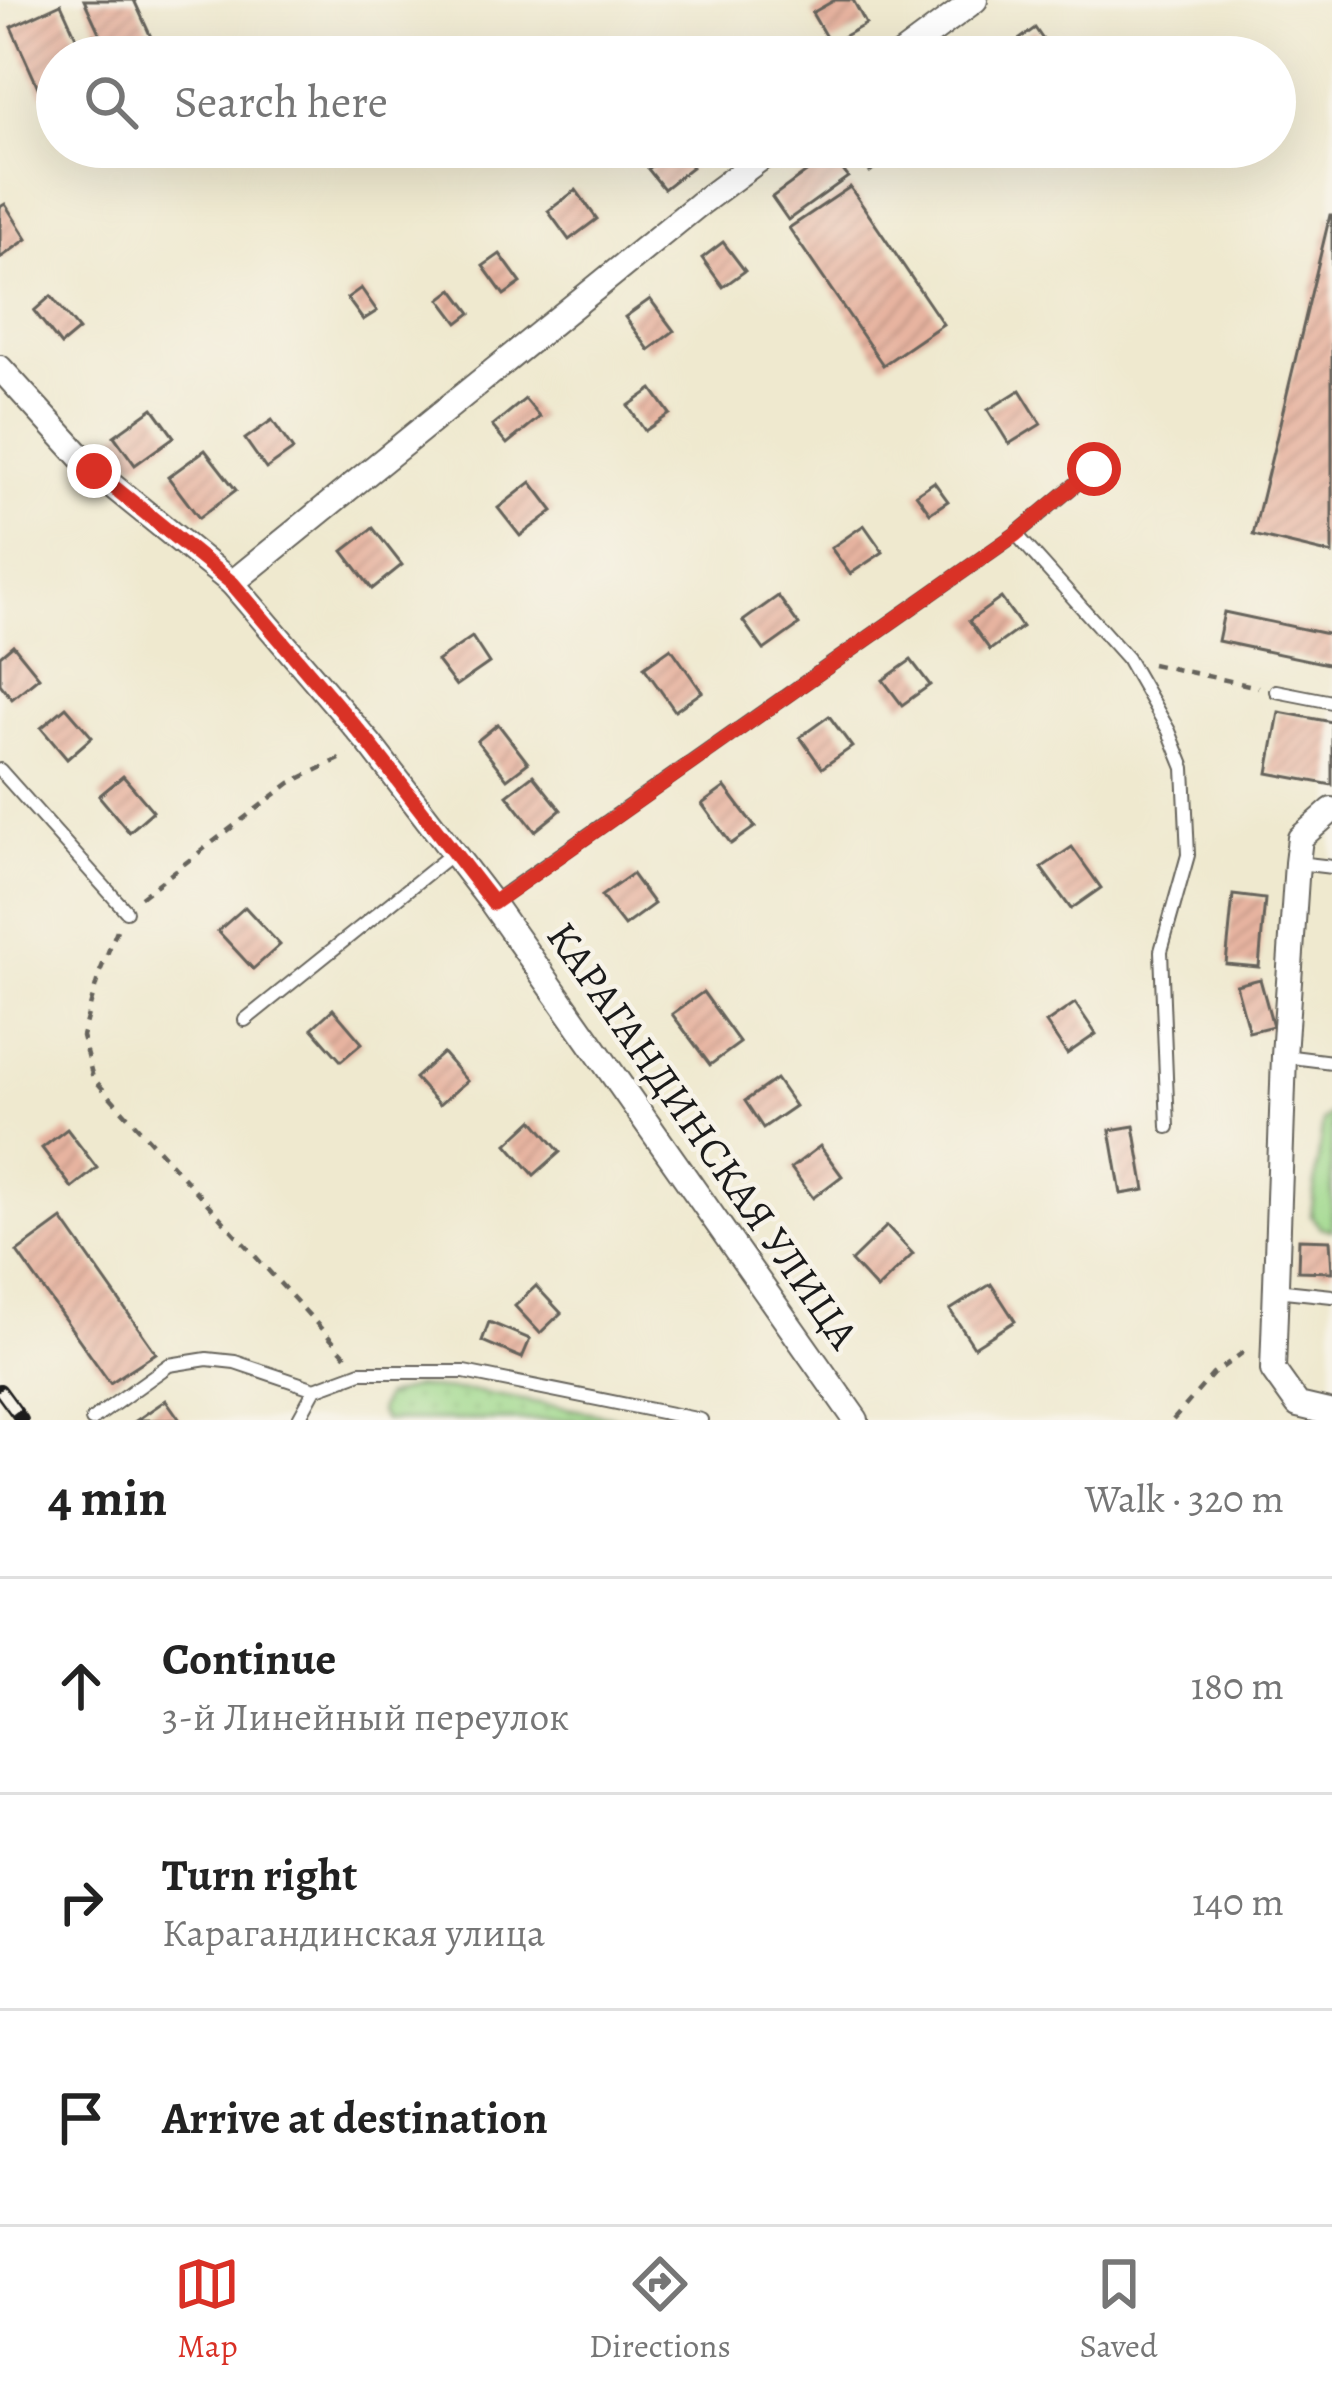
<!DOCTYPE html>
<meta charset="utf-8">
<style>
:root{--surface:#fff;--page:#f2f2f2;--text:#222;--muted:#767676;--line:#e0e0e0;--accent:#d93025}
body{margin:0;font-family:Alegreya,serif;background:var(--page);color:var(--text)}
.stop{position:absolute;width:36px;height:36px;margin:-27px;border:9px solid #d93025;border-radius:50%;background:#fff}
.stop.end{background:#d93025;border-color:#fff;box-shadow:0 3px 12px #0008}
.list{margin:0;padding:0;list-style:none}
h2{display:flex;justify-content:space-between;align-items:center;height:156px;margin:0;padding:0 48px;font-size:51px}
h2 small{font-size:39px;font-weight:400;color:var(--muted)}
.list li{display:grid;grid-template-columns:78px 1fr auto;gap:36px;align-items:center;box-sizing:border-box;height:216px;padding:0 48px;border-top:3px solid var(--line)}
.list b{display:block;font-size:45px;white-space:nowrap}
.list p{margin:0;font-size:39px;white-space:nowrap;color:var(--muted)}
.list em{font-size:39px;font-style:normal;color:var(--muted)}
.icon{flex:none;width:66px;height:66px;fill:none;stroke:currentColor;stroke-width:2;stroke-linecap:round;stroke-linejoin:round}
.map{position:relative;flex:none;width:1332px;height:1420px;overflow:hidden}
.search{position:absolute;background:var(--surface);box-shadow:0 12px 48px #0002;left:36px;right:36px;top:36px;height:132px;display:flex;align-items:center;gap:30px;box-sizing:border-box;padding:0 42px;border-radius:66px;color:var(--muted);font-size:45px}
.sheet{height:804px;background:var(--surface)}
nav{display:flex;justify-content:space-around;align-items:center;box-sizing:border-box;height:168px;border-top:3px solid var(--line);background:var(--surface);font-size:33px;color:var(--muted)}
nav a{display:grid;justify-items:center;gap:6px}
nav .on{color:var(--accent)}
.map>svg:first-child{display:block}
</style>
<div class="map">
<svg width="1332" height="1420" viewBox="0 0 1332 1420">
<defs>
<pattern id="grass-dots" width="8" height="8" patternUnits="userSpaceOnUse" patternTransform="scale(3)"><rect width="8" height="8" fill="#9ed88b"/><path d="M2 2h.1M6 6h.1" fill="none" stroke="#88b977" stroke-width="1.8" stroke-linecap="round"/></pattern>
<pattern id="building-hatch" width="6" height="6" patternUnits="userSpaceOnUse" patternTransform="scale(3)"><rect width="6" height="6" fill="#e7b4a0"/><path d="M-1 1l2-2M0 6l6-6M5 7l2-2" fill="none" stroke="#c69a89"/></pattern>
</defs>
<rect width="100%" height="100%" fill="#f7f3e8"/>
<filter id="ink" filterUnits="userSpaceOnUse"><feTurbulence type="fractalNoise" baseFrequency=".00833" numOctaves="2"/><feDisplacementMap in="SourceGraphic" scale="24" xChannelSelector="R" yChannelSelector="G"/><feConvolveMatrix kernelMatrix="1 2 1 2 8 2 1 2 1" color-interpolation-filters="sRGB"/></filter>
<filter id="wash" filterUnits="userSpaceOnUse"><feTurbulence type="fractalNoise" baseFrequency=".004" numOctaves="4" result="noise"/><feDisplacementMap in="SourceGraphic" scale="48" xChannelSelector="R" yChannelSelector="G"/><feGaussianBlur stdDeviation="2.7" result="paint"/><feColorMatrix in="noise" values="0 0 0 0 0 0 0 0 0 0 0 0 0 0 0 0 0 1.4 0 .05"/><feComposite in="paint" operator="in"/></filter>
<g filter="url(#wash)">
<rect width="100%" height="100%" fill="#efe9cf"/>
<path fill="url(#grass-dots)" stroke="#5d7a54" stroke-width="3" d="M415 1387 479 1392 632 1420H384L379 1412 384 1397Z"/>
<path fill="#9ed88b" stroke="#5d7a54" stroke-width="3" d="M1332 1112V1230L1320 1227 1311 1216 1323 1121Z"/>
<g id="blocks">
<g fill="url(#building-hatch)">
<path d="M84 0H134L151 37 110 56Z"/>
<path d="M835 0H853L866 24 830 44 812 13Z"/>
<path d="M61 4 85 57H57V89L42 96 11 27Z"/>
<path d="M1035 28 1055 57H1012L1006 49Z"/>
<path d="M749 45 758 57H733Z"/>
<path d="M677 147 692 167 664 189 648 169Z"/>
<path d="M850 147H897L899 150 870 172Z"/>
<path d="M831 154 848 177 788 220 772 197Z"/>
<path d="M850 187 943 324 883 365 789 228Z"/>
<path d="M576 190 597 219 569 240 548 211Z"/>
<path d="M5 204 27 239 0 258V207Z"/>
<path d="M1330 215H1332V554L1253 535Z"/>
<path d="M723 242 745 271 723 287 702 258Z"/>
<path d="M500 254 521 283 504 295 483 266Z"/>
<path d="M361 288 377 311 363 320 347 298Z"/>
<path d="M453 289 471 313 458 323 440 299Z"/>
<path d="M51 296 79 330 61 345 34 311Z"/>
<path d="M650 299 674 331 649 350 625 317Z"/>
<path d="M652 389 670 414 645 431 628 406Z"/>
<path d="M1020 390 1041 424 1009 444 988 410Z"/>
<path d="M525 399 540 417 507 444 492 426Z"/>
<path d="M153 408 174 437 135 465 114 436Z"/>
<path d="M272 420 293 450 266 469 245 439Z"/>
<path d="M205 450 236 490 199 518 168 477Z"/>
<path d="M531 482 553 511 520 536 498 508Z"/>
<path d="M934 482 948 501 930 513 916 494Z"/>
<path d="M864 525 883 552 850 574 831 548Z"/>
<path d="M373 528 402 565 372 589 343 551Z"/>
<path d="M778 596 799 625 764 650 743 621Z"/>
<path d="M1001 598 1022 627 990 650 969 621Z"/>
<path d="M1224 612 1332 635V665L1218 641Z"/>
<path d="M472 637 489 663 456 686 437 661Z"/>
<path d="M13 645 39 677 12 699 0 684V656Z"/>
<path d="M671 648 702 692 675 711 644 667Z"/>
<path d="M911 660 930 685 902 705 883 680Z"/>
<path d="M66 707 92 737 67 759 41 728Z"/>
<path d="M1279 712 1332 722V785L1268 773Z"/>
<path d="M829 716 852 747 822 768 800 737Z"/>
<path d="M498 724 528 763 507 779 477 741Z"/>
<path d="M533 775 561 810 535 831 507 795Z"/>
<path d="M123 776 153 811 129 832 99 796Z"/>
<path d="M725 787 755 827 731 844 702 804Z"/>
<path d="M1072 847 1101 888 1071 909 1041 868Z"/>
<path d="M632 874 654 904 624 926 601 896Z"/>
<path d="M1233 895 1265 899 1259 967 1226 964Z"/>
<path d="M245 907 280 945 253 969 218 931Z"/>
<path d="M1260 979 1273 1026 1249 1032 1236 985Z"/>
<path d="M703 992 740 1043 710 1065 672 1014Z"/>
<path d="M1075 1003 1096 1034 1067 1054 1046 1023Z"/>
<path d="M333 1009 362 1043 341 1061 312 1028Z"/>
<path d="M443 1053 467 1081 439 1105 415 1078Z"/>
<path d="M776 1079 795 1106 763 1128 745 1101Z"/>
<path d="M533 1120 560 1152 534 1175 507 1144Z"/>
<path d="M1134 1126 1145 1190 1121 1194 1110 1130Z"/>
<path d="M67 1129 97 1168 72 1188 42 1148Z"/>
<path d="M820 1146 842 1176 813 1198 791 1168Z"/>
<path d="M62 1219 156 1353 110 1383 17 1252Z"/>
<path d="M887 1226 913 1254 877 1289 851 1261Z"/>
<path d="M1299 1239 1330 1240 1332 1272 1298 1271Z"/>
<path d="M991 1284 1015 1321 974 1347 950 1310Z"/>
<path d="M536 1286 561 1313 540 1333 515 1306Z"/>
<path d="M489 1322 530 1339 522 1358 482 1341Z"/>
<path d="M166 1400 180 1420H137Z"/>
</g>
</g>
</g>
<g filter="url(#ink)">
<use href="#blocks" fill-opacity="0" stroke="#66645b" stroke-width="3"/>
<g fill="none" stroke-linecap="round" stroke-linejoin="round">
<g stroke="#66645b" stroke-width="16">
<g id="lane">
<path d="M1016 534 1127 658 1169 731 1184 768 1188 855 1161 951 1168 1127"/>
<path d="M1276 691 1332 702"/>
<path d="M0 770 126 911"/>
<path d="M1298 863 1332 867"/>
<path d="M492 903 1016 534 1094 469"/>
<path d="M245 1020 453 853"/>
<path d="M1284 1056 1332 1062"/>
<path d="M1275 1290 1332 1296"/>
<path d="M92 1420 169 1365 207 1359 235 1362 315 1389 361 1372H464L701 1420"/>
<path d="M298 1420 315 1389"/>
</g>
</g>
<g stroke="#66645b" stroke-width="28">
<g id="street">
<path d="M898 57 975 0"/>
<path d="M0 368 94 471 232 583 369 743 492 903 856 1420"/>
<path d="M232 583 698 205 776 147"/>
<path d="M1332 810 1300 838 1297 863 1284 1056 1273 1370 1298 1405 1332 1413"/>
</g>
</g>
<g stroke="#66645b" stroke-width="4.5" stroke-dasharray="9 9" stroke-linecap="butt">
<path d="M1152 664 1258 687"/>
<path d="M141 897 290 783 348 755"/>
<path d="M117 930 99 974 82 1036 93 1078 348 1358"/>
<path d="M1173 1420 1213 1374 1245 1351"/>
</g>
<use href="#lane" stroke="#fff" stroke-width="12"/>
<use href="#street" stroke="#fff" stroke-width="24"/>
<g stroke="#1c1c1c" stroke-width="14">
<path id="rail" d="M0 1390 22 1420"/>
</g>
<use href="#rail" stroke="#f7f3e8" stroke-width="9" stroke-dasharray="27" stroke-linecap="butt"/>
</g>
</g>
<g fill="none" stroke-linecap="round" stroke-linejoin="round" filter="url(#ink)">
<path stroke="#d93025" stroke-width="15" d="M94 471 232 583 369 743 493 903 1016 534 1094 469"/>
</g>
<g text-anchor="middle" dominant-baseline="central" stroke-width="9" stroke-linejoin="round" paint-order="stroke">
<g font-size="42" fill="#1c1c1c" stroke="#f7f3e8">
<text transform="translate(703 1135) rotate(55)">КАРАГАНДИНСКАЯ УЛИЦА</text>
</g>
</g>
</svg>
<div class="stop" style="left:1094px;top:469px"></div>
<div class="stop end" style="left:94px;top:471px"></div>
<div class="search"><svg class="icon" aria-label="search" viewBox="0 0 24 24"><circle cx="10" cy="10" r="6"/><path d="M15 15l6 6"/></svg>Search here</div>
</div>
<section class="sheet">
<h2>4 min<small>Walk · 320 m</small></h2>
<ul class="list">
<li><svg class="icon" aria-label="ahead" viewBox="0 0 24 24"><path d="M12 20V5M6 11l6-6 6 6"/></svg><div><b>Continue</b><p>3-й Линейный переулок</p></div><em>180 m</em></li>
<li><svg class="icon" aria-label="right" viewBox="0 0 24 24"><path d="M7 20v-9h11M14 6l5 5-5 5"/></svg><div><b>Turn right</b><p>Карагандинская улица</p></div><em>140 m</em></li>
<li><svg class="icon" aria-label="arrive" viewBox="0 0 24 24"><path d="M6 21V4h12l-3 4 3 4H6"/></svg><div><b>Arrive at destination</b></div></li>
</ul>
</section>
<nav>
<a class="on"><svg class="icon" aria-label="map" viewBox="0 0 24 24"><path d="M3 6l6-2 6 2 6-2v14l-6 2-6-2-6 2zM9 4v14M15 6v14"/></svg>Map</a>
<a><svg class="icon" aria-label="directions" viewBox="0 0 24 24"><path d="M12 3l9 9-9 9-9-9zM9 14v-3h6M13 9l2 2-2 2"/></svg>Directions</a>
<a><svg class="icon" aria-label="saved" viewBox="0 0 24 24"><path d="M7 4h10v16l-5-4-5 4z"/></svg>Saved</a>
</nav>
